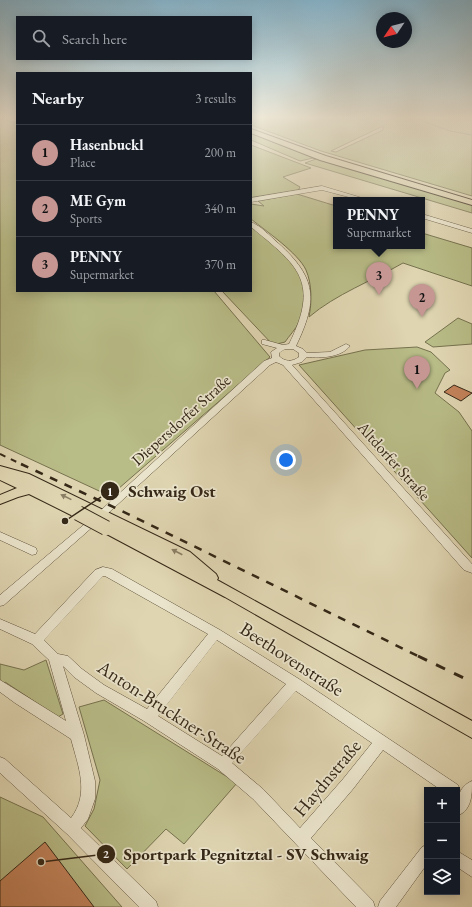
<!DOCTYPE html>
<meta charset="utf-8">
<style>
:root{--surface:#171b24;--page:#20242c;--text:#f1f3f6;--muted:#9ea1a6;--line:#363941;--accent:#c59692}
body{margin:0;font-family:"EB Garamond",serif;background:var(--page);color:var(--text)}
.controls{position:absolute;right:12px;bottom:12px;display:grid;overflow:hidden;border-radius:0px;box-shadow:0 2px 10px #0003}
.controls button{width:36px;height:36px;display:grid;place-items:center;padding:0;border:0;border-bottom:1px solid var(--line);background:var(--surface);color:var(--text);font:20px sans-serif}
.compass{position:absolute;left:376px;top:12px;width:36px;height:36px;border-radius:50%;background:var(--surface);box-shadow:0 2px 10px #0003;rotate:235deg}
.you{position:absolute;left:286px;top:460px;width:14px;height:14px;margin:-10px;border:3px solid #fff;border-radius:50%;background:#1a73e8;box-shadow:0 0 0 6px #1a73e833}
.badge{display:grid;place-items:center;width:26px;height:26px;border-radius:50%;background:var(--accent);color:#111;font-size:13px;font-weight:700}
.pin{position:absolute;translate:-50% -33px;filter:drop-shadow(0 1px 2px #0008)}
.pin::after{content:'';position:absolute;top:21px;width:14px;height:12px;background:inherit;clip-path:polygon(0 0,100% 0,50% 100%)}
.popup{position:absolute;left:333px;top:197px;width:92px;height:52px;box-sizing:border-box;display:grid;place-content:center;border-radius:0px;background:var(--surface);filter:drop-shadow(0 1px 3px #0005);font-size:13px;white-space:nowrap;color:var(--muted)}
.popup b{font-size:15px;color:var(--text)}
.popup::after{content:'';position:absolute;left:50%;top:100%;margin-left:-8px;border:8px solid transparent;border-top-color:var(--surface)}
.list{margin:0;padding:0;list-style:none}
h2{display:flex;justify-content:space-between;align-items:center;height:52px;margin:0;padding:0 16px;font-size:17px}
h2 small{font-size:13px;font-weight:400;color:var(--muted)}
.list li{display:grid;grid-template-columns:26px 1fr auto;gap:12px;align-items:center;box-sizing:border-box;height:56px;padding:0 16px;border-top:1px solid var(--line)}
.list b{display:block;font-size:15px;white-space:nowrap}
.list p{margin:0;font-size:13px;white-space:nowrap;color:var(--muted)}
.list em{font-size:13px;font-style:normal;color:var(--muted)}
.icon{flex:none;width:22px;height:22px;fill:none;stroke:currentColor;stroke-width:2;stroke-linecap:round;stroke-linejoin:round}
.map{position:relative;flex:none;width:472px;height:907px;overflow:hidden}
.search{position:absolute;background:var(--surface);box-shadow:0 2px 10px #0003;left:16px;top:16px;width:236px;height:44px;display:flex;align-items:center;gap:10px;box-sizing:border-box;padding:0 14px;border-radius:0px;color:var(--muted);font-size:15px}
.panel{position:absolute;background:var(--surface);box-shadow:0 2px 10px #0003;left:16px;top:72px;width:236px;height:220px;border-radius:0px}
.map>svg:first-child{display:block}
</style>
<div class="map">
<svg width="472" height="907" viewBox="0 0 472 907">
<rect width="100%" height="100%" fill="#dfd5b1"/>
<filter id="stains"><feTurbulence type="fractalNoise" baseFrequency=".005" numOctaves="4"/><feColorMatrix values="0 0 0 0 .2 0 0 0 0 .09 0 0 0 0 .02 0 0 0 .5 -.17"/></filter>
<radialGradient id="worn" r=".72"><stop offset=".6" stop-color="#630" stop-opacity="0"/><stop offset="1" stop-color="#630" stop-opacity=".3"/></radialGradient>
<g fill="#b8bc87" stroke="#76724f" fill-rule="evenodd">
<path d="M251 118H472V196L321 151 251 125ZM383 126V130L336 152 331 151Z"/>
<path d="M0 119 17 123V291H214L270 357 110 496 0 445Z"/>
<path d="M251 133 316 157 472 205V213L305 163 316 159 313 158 300 161 251 140Z"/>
<path d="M251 145 311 168 283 177 300 187 298 191 251 199Z"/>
<path d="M297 194 336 206V246H422V233L472 248V286L403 263C372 281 336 294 309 317 312 302 312 284 306 270 298 253 266 231 251 219V204L264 206 258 201Z"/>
<path d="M251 226C283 251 319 277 299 322 296 329 289 336 285 342L273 345 222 291H251Z"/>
<path d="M458 318 472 324V344L433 347 425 342Z"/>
<path d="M417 347 431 352 450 370 445 373 435 393 459 412 472 431V558L299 365 365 350Z"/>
<path d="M46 660 63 714 58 717 5 682 0 687V664L24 670Z"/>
<path d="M104 700 237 783 184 844 166 829 127 869 85 826 94 809 100 780 79 707Z"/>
<path d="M0 797 43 817 122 907H0Z"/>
</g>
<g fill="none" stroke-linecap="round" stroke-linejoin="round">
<path stroke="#6e7f6f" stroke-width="1" d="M414 118 450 131 472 135"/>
</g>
<g fill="#c4835b" stroke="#352817">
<path d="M454 385 472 393 461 401 444 392Z"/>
<path d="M45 842 94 907H0V881Z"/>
</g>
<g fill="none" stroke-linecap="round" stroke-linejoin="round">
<g stroke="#60533e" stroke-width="1">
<g id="minor">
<path d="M322 186 369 200H360L322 190 251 202V198Z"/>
<path d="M422 214 472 229V233L422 218Z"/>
<path d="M251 222C261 226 270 236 278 243 317 278 318 300 296 346L303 349 307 353 330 352 346 344 350 346C340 358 321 358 307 357L302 362 292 365 472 564V573L464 570 283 365 276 362 270 365 105 516 4 605 0 606V595L99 512 264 361 272 358 271 352 277 348 262 344V340H265L283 345 289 344C320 282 299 266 251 227ZM285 349H293L299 353V357C292 362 285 362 279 356V353Z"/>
<path d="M0 532 36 548 37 551 36 554 32 555 0 540Z"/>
<path d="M103 567 112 569 220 630 299 679 458 785 460 790 457 795V790H441L383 750 353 789 311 838 373 901 375 907H356L253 799 218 769 144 721 96 693 74 677 63 666 84 735 95 781V799L88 819 81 828 156 901 158 907H139L67 834 0 773V757L5 759 71 818C90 793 78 766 71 739L15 703 0 692V680L66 721 49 660 32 644 0 629V619L35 634 95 570ZM103 576H105L208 634 147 709 104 685 82 669 68 656 58 654 44 640ZM217 640 286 684 222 756 158 716ZM296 691 372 743 343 779 300 828 263 789 232 763Z"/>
<path d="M472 781C472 795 472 810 457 816 457 802 457 787 472 781Z"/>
<path d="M427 845V864L396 907H378L380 901 422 847Z"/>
<path d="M457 851 472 860V877L457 867Z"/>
</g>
</g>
<g stroke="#352817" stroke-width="2">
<path id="major" d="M0 466 29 474 190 552 216 574 218 578 217 580 472 721V738L225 597 101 531 99 528 101 525 108 524 84 512 83 516 78 518 73 516 29 494 18 497 0 504V495L17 488 0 480Z"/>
</g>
<g stroke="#352817" stroke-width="2">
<path id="highway" d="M251 129 326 156 472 200V205L320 160 251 133Z"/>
</g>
<use href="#minor" fill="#eae4cc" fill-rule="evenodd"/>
<use href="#major" fill="#dfd5b1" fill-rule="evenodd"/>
<use href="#highway" fill="#dfd5b1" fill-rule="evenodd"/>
<path stroke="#352817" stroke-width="2" stroke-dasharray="6 6" stroke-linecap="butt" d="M0 454 23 465"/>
<path stroke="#352817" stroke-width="2.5" stroke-dasharray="8 8" stroke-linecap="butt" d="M21 464 122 511 420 657"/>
<path stroke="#352817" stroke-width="3" stroke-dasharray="10 10" stroke-linecap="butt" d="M418 656 472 682"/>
<g stroke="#352817" stroke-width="16" stroke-linecap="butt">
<path id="major-bridge" d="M78 513 106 528"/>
</g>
<use href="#major-bridge" stroke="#dfd5b1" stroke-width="14"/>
</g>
<defs><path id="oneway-solid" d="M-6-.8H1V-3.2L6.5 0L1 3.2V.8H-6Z"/></defs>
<g fill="#8a7e64">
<use href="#oneway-solid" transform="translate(66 497) rotate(-154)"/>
<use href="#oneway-solid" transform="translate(177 552) rotate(-153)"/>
</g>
<linearGradient id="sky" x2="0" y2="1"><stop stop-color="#86b6cf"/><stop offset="0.48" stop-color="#f1ecdc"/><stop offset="1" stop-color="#f1ecdc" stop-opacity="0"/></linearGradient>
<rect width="472" height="245" fill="url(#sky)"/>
<g text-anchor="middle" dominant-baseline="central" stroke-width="3.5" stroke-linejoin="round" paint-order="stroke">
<g font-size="16" fill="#352817" stroke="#eae4cc">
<text transform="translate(181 420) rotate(-42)">Diepersdorfer Straße</text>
<text transform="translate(394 461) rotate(48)">Altdorfer Straße</text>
</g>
<g font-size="19" fill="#352817" stroke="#eae4cc">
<text transform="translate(292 659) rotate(33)">Beethovenstraße</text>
<text transform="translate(172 712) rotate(33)">Anton-Bruckner-Straße</text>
<text transform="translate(327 778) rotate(-50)">Haydnstraße</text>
</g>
</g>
<path fill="none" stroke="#352817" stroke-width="1.5" d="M65 521L110 491M41 862L106 854"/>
<g fill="#352817" stroke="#eae4cc" stroke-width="1.5">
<circle cx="65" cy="521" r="4"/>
<circle cx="41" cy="862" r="4"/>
<circle cx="110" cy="491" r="10"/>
<circle cx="106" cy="854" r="10"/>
</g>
<g font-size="12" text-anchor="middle" font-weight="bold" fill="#fff">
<text x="110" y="496">1</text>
<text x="106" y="858">2</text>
</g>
<g font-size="17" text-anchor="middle" font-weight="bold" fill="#352817" stroke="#eae4cc" stroke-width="3.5" stroke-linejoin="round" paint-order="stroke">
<text x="172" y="497">Schwaig Ost</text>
<text x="246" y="860">Sportpark Pegnitztal - SV Schwaig</text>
</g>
<rect width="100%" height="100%" filter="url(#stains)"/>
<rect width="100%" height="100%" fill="url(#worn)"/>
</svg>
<div class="controls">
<button>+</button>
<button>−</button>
<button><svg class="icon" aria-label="layers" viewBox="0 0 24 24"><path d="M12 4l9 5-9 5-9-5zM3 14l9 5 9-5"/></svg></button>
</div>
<svg class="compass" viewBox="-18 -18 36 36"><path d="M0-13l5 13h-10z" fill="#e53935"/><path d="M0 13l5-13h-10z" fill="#9ea1a6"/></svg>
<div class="you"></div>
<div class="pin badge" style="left:417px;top:389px">1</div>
<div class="pin badge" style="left:422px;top:317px">2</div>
<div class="pin badge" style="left:379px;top:295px">3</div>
<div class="popup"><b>PENNY</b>Supermarket</div>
<div class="search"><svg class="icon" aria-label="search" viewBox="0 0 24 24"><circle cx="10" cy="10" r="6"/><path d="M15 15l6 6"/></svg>Search here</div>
<section class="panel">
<h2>Nearby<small>3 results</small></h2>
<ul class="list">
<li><span class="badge">1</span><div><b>Hasenbuckl</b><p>Place</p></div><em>200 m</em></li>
<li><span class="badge">2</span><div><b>ME Gym</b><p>Sports</p></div><em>340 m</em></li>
<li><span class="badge">3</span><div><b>PENNY</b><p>Supermarket</p></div><em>370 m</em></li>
</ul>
</section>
</div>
